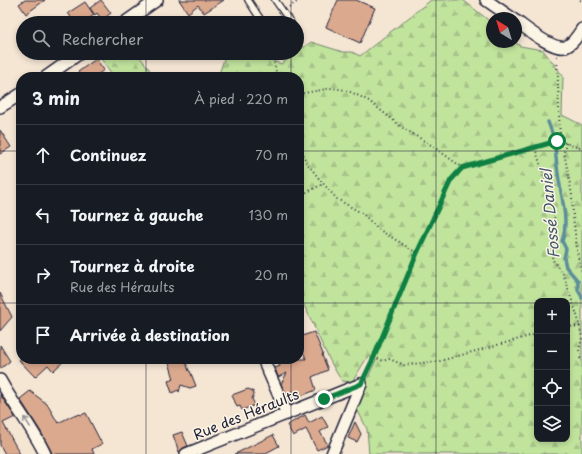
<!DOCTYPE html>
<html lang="fr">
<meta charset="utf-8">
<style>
:root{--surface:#171b24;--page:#20242c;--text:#f1f3f6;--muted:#9ea1a6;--line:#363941}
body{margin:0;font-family:"Playpen Sans",sans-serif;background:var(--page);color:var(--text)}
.controls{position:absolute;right:12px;bottom:12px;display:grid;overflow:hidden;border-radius:8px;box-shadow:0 2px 6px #0003}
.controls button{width:36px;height:36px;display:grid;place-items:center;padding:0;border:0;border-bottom:1px solid var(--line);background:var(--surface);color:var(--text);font:20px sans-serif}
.compass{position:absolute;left:486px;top:12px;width:36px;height:36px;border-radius:50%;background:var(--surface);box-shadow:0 2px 6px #0003;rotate:322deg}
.stop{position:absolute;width:12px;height:12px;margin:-9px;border:3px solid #0b8043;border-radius:50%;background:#fff}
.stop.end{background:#0b8043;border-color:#fff;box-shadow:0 1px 4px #0008}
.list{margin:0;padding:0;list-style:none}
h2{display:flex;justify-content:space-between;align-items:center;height:52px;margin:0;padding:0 16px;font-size:17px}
h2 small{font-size:13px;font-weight:400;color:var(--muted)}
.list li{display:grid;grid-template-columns:26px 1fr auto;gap:12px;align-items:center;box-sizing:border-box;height:60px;padding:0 16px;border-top:1px solid var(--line)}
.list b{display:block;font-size:15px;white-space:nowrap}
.list p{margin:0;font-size:13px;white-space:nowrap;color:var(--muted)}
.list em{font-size:13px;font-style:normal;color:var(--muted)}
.icon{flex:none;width:22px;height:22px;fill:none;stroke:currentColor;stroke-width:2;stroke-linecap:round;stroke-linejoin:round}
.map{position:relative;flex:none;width:582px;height:454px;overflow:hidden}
.search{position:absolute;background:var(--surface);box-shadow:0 2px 6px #0003;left:16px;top:16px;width:288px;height:44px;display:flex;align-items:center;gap:10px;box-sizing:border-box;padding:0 14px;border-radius:22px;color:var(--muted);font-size:15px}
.panel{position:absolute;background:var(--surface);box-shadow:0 2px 6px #0003;left:16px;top:72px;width:288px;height:292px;border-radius:16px}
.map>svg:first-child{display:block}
</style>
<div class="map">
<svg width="582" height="454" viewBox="0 0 582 454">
<defs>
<pattern id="forest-firs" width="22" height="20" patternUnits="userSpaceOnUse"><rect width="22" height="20" fill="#c1e49d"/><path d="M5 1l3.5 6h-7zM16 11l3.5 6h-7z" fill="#a6c388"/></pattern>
</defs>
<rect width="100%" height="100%" fill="#f5e6d4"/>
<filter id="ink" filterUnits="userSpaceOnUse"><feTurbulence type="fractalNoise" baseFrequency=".025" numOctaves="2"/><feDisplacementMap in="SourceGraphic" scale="8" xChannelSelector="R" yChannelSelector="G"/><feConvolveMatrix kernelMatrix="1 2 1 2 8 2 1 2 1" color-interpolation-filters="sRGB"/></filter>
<g filter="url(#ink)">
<g fill="url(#forest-firs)" stroke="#72836c" fill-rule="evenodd">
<path d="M431 0H463L492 23V42H515L520 46 543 50 563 76 562 115 582 125V454H369L367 429 355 405 376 360 368 356 352 382 342 381C324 355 315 324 299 296V77H218L224 59 233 53H256L263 57 281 64 296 53H297V52L311 42 343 52H352L360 56ZM537 301H567V439H537Z"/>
<path d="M106 53H137L155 77H114L102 60Z"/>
</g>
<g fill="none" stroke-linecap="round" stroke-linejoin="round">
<g stroke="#5c8d9a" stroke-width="3.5">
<path d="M548 122 554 138"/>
<path d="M555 146C556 158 557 169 559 180 562 200 569 222 562 241L566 249 564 258 566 267 578 281V290L581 295 582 298"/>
</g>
</g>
<g fill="#dba98e" stroke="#22223b">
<path d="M25 0H45L26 14 19 4Z"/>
<path d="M101 0 111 13 102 20 97 13 95 15 90 8Z"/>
<path d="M179 0H224L204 13 198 5 188 13Z"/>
<path d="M338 0H356L375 8 360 43 326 27Z"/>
<path d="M85 2 94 15 82 23H75L68 13Z"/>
<path d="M96 59 104 70 94 77H81L78 72Z"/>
<path d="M0 130 11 147 0 154Z"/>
<path d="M0 293 12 317 0 331Z"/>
<path d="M314 332 323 354 322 355 328 370 312 377 316 390 296 398 293 391 286 394 281 384 287 373 278 377 275 368 280 366 278 359H306L299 341V337Z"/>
<path d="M0 345 10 361 0 369Z"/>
<path d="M18 359H66L53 371 48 365 35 377Z"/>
<path d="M168 359H185L189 371H190L196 386 190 388 181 385 179 392 178 390 172 393 168 381 174 379Z"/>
<path d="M248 389 253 391 254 394 252 399 255 405 242 410 240 406 237 407 232 395Z"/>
<path d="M30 391 47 404 58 423 74 415 75 416 80 414 81 415 86 413 102 444 92 449 94 454H52L51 451 41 432 20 399Z"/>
<path d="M0 394 15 417 3 423 20 454H5L0 445Z"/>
<path d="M305 415 309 423 322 416 328 427 320 432 328 445 317 450 306 429 293 436 287 425Z"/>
<path d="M355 422 361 434 357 442 348 438Z"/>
<path d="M182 432 188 446 183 448 179 452 173 435Z"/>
<path d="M273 435 279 446 264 454H235Z"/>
</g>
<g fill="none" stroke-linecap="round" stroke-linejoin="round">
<g stroke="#22223b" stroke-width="8">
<g id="service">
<path d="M248 0 263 23"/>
<path d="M275 0 291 23"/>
</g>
</g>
<g stroke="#22223b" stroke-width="14">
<g id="minor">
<path d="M486 0 512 18"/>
<path d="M516 21C526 28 552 50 565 47 572 45 578 35 582 29"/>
<path d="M124 23 157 0"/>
<path d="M46 77 80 53"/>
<path d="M0 107 21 94"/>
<path d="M263 359 287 414"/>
<path d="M0 380C14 406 33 428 45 454"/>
<path d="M186 454 361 384"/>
<path d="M332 454 361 384"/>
</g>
</g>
<g stroke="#22223b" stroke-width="2" stroke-dasharray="1 3" stroke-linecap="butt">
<path d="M580 0 582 1"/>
<path d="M289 7 300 0"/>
<path d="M275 53 278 57 274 62 277 77"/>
<path d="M557 56 560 141"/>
<path d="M299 94 332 88 345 90 353 93 369 101 403 128 431 145 463 168"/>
<path d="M299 143 300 145 306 162 321 181 337 199 363 214 378 229 417 253"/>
<path d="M566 143 564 152 572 195 573 217 578 257 582 272"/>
<path d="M535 148 550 194 556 228 552 259 563 274 578 318 582 338 579 350 580 358 582 359"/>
<path d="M299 196 323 184"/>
<path d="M567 327 580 326"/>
<path d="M374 357 383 361 389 359 404 365 440 361 537 334"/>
<path d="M365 376 374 357 417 253 451 180 463 168 557 141H560L582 149"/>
</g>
<use href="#service" stroke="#fcf5e5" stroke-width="5.5"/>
<use href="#minor" stroke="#fcf5e5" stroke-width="11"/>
</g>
<defs><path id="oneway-shaft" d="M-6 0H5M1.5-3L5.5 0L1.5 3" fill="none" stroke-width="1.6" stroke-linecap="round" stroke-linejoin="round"/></defs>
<use stroke="#9a9698" href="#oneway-shaft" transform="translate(27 422) rotate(-123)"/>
</g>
<g fill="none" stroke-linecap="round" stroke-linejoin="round" filter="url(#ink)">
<path stroke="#0b8043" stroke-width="5" d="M324 399 361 384 374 357 417 253 451 180 462 168 557 141"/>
</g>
<path fill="none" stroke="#22223b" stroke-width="1" stroke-opacity="0.55" d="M146 0V23M291 0V23M436 0V454M146 53V77M291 53V77M0 151H21M299 151H582M0 303H21M299 303H537M567 303H582M146 359V454M291 359V454"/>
<g text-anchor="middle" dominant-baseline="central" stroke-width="3" stroke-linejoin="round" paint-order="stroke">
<g font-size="14" fill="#22223b" stroke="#fcf5e5">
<text transform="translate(246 414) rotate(-22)">Rue des Héraults</text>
</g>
<g font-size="15" font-style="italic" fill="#3f576b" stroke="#fcf5e5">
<text transform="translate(549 214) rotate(-95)">Fossé Daniel</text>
</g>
</g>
</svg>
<div class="controls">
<button>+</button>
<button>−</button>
<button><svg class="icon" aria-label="locate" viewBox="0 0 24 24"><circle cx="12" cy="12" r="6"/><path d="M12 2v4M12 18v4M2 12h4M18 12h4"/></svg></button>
<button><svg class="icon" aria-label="layers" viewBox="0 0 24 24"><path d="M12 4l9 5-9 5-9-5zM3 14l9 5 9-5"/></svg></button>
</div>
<svg class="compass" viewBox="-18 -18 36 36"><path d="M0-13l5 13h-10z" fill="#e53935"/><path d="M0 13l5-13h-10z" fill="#9ea1a6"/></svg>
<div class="stop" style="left:557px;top:141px"></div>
<div class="stop end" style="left:324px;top:399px"></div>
<div class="search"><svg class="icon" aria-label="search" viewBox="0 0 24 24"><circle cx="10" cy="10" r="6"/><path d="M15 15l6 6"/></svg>Rechercher</div>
<section class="panel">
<h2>3 min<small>À pied · 220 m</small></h2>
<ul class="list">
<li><svg class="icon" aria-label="ahead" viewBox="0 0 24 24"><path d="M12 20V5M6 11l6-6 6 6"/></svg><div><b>Continuez</b></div><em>70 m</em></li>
<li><svg class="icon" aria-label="left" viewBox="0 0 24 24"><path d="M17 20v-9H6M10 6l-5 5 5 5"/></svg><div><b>Tournez à gauche</b></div><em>130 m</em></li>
<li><svg class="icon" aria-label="right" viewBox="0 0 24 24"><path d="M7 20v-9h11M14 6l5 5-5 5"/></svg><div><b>Tournez à droite</b><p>Rue des Héraults</p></div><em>20 m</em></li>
<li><svg class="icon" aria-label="arrive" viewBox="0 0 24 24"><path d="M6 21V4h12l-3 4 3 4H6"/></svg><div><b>Arrivée à destination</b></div></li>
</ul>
</section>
</div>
